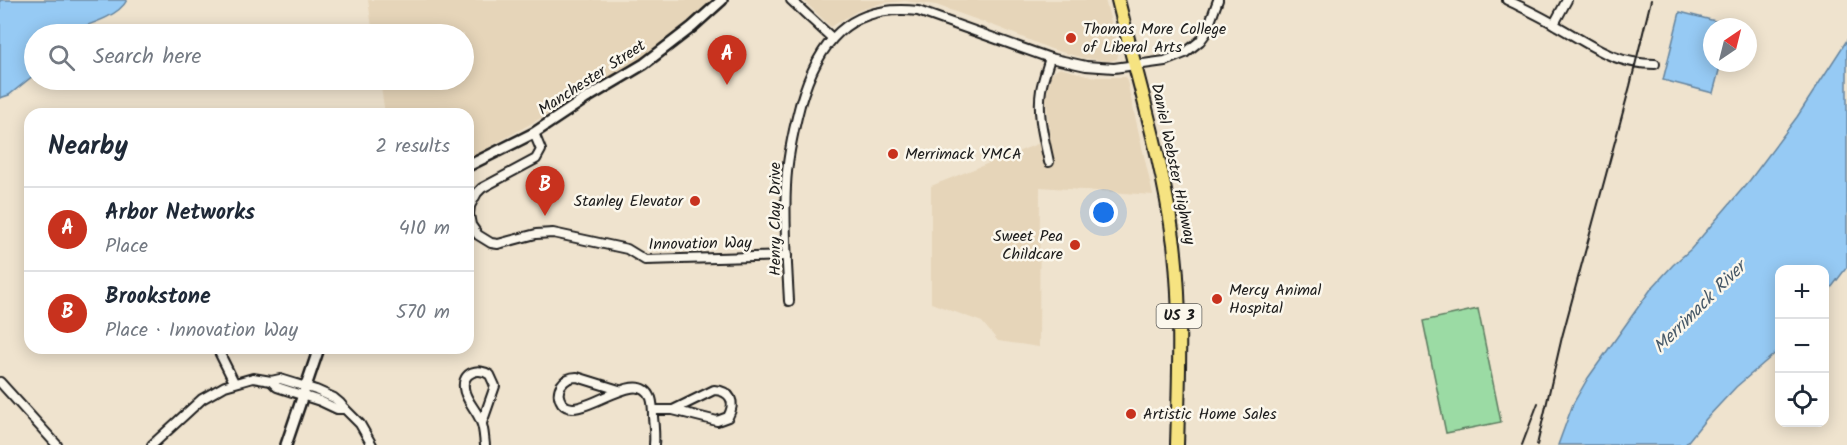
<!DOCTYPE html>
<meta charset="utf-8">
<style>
:root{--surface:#fff;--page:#f6f6f7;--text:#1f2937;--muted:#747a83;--line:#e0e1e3;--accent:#c8321e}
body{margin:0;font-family:Kalam,sans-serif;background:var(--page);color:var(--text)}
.controls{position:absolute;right:18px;bottom:18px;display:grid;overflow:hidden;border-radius:12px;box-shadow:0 3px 15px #0003}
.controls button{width:54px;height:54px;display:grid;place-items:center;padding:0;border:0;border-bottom:2px solid var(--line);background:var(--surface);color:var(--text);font:30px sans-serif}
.compass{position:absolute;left:1703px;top:18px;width:54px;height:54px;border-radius:50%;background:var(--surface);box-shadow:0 3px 15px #0003;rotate:35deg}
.you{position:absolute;left:1104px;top:213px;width:21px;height:21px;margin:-15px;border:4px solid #fff;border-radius:50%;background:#1a73e8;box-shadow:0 0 0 9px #1a73e833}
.badge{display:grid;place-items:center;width:39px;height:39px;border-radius:50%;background:var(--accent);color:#fff;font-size:20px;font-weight:700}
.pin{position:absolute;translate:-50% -50px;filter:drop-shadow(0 2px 3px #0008)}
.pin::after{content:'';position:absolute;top:32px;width:21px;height:18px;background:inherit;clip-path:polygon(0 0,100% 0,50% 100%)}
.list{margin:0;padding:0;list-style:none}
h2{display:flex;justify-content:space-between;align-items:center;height:78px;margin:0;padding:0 24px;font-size:26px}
h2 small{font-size:20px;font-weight:400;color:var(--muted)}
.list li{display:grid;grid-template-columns:39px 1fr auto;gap:18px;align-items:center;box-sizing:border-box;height:84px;padding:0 24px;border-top:2px solid var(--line)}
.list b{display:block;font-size:22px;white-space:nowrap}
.list p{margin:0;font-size:20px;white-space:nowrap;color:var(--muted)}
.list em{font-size:20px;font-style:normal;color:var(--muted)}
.icon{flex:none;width:33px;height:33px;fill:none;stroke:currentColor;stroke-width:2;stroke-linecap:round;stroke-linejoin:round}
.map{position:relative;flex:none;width:1847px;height:445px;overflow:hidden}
.search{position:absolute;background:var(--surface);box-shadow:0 3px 15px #0003;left:24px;top:24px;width:450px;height:66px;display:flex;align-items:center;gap:15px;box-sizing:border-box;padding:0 21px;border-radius:33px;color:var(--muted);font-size:22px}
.panel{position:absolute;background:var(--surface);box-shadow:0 3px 15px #0003;left:24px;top:108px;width:450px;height:246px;border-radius:18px}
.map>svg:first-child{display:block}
</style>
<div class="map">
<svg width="1847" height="445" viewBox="0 0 1847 445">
<rect width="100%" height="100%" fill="#efe3ce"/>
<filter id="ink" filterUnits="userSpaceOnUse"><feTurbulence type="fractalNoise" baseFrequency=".0167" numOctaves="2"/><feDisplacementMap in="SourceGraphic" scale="12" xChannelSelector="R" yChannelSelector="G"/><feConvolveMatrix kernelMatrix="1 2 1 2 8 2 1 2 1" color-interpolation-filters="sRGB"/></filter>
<g filter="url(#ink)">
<g fill="#e6d5b9">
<path d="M368 0H712L662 44 624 71 594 86 564 105 468 159V114H385L380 80H464V34H373Z"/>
<path d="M803 0H1105L1119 51 1117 59 1109 61 1083 58 1051 49 1000 28 936 5 905 1 882 3 857 11 831 27Z"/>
<path d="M1060 68 1094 77H1126L1153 195 1040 187 1039 347 998 341 982 322 931 303V186L1050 139 1046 98 1051 74Z"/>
</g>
<path fill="#9bdba4" stroke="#5c7c60" stroke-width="1.5" d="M1478 309 1501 422 1446 433 1423 321Z"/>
<g fill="#96caf4" stroke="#65849e" stroke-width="1.5">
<path d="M0 0H127C118 18 83 26 65 33L64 34H34V75L9 95 0 98Z"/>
<path d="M1680 12 1731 25 1730 27H1712V63H1721L1713 93 1663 80Z"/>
<path d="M1847 40V267L1825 296 1824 270H1780L1779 350 1736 387 1706 419 1685 445H1558L1573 404 1588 378 1651 289 1673 265 1691 249 1750 180 1797 117Z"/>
</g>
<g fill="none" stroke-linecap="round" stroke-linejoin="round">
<g stroke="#1c1c1c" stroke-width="12">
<g id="minor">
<path d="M791 0 832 38"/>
<path d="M1507 0C1523 8 1541 16 1557 26 1593 46 1613 64 1655 64"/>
<path d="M1554 24 1567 0"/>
<path d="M534 133 541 150 536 159 482 188 477 193 470 206 469 214 471 225 478 235 491 243 498 244 536 234 553 233 627 249 645 260 787 256"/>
<path d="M1049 162C1044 138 1037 114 1041 90 1043 79 1047 68 1050 58"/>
<path d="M789 301C787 263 784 224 786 186 787 158 793 132 800 105 818 43 848 3 918 11L1050 58 1086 66 1114 68 1165 61 1185 53 1200 41 1206 33 1218 0"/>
<path d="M217 348 234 382"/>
<path d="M271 381 277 387 320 401 337 409H345"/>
<path d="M0 382 57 445"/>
<path d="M619 390 577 377C564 377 553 390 562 403 579 425 637 364 651 398 653 404 653 411 653 417 654 426 655 436 654 445"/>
<path d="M653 410H673L714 390C731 391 736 402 728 417L717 421 673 410"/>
<path d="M482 423 495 386 490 375C479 367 462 372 464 388 465 400 477 410 481 422 484 428 484 438 485 445"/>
<path d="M152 445 202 399 225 386 253 378 271 381 280 379 316 390 334 398 340 403 345 409 360 424 372 445"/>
</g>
</g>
<g stroke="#1c1c1c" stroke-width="14">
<g id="tertiary">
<path d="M468 166 534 133 585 99 644 64 692 27 722 0"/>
<path d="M286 445 319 348"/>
</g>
</g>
<g stroke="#1c1c1c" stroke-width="16">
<path id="primary" d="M1118 0C1138 81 1163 162 1174 244 1182 311 1179 378 1177 445"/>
</g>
<use href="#minor" stroke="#fbf7ec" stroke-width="8"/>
<use href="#tertiary" stroke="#fbf7ec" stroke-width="9"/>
<use href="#primary" stroke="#f6e381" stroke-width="12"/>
<g stroke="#1c1c1c" stroke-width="2">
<path d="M1522 445 1538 403"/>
<path d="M1537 445 1562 337 1630 86 1651 0"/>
</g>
</g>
</g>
<g fill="#c8321e" stroke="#fbf7ec" stroke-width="2">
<circle cx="1071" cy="38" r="6"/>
<circle cx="893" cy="154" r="6"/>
<circle cx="695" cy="201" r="6"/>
<circle cx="1075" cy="245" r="6"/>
<circle cx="1217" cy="299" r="6"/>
<circle cx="1131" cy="414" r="6"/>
</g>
<g text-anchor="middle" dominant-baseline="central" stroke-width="5" stroke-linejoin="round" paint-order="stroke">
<rect fill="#fbf7ec" stroke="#5f5e5a" stroke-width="1.5" x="1156.5" y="304" width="45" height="24" rx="4.5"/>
<g font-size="15" font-weight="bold" fill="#1c1c1c">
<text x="1179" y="316">US 3</text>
</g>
<g font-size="16" fill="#1c1c1c" stroke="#fbf7ec" text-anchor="start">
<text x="1083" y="29">Thomas More College<tspan x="1083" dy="18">of Liberal Arts</tspan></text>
<text x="905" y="154">Merrimack YMCA</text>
<text x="683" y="201" text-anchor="end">Stanley Elevator</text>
<text x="1063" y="236" text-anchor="end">Sweet Pea<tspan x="1063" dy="18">Childcare</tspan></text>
<text x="1229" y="290">Mercy Animal<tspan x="1229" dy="18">Hospital</tspan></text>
<text x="1143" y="414">Artistic Home Sales</text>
</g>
<g font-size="16" fill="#1c1c1c" stroke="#fbf7ec">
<text transform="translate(592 78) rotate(-33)">Manchester Street</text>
<text transform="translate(1173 164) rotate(78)">Daniel Webster Highway</text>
<text transform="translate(775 219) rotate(-90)">Henry Clay Drive</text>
<text transform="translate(700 244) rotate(-1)">Innovation Way</text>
</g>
<g font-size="18" font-style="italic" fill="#475968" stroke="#fbf7ec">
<text transform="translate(1700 308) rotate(-45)">Merrimack River</text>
</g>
</g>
</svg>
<div class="controls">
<button>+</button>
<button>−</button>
<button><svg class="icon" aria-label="locate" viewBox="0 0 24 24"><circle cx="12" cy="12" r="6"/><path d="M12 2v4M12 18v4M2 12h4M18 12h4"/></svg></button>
</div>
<svg class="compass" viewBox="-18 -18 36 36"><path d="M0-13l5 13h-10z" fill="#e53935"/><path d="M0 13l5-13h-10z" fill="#747a83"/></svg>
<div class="you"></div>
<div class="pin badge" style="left:727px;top:85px">A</div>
<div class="pin badge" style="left:545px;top:216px">B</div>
<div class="search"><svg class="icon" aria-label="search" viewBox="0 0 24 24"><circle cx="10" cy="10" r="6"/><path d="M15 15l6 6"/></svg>Search here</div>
<section class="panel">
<h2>Nearby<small>2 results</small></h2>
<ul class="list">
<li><span class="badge">A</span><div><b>Arbor Networks</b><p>Place</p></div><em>410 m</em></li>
<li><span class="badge">B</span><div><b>Brookstone</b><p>Place · Innovation Way</p></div><em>570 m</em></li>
</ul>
</section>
</div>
